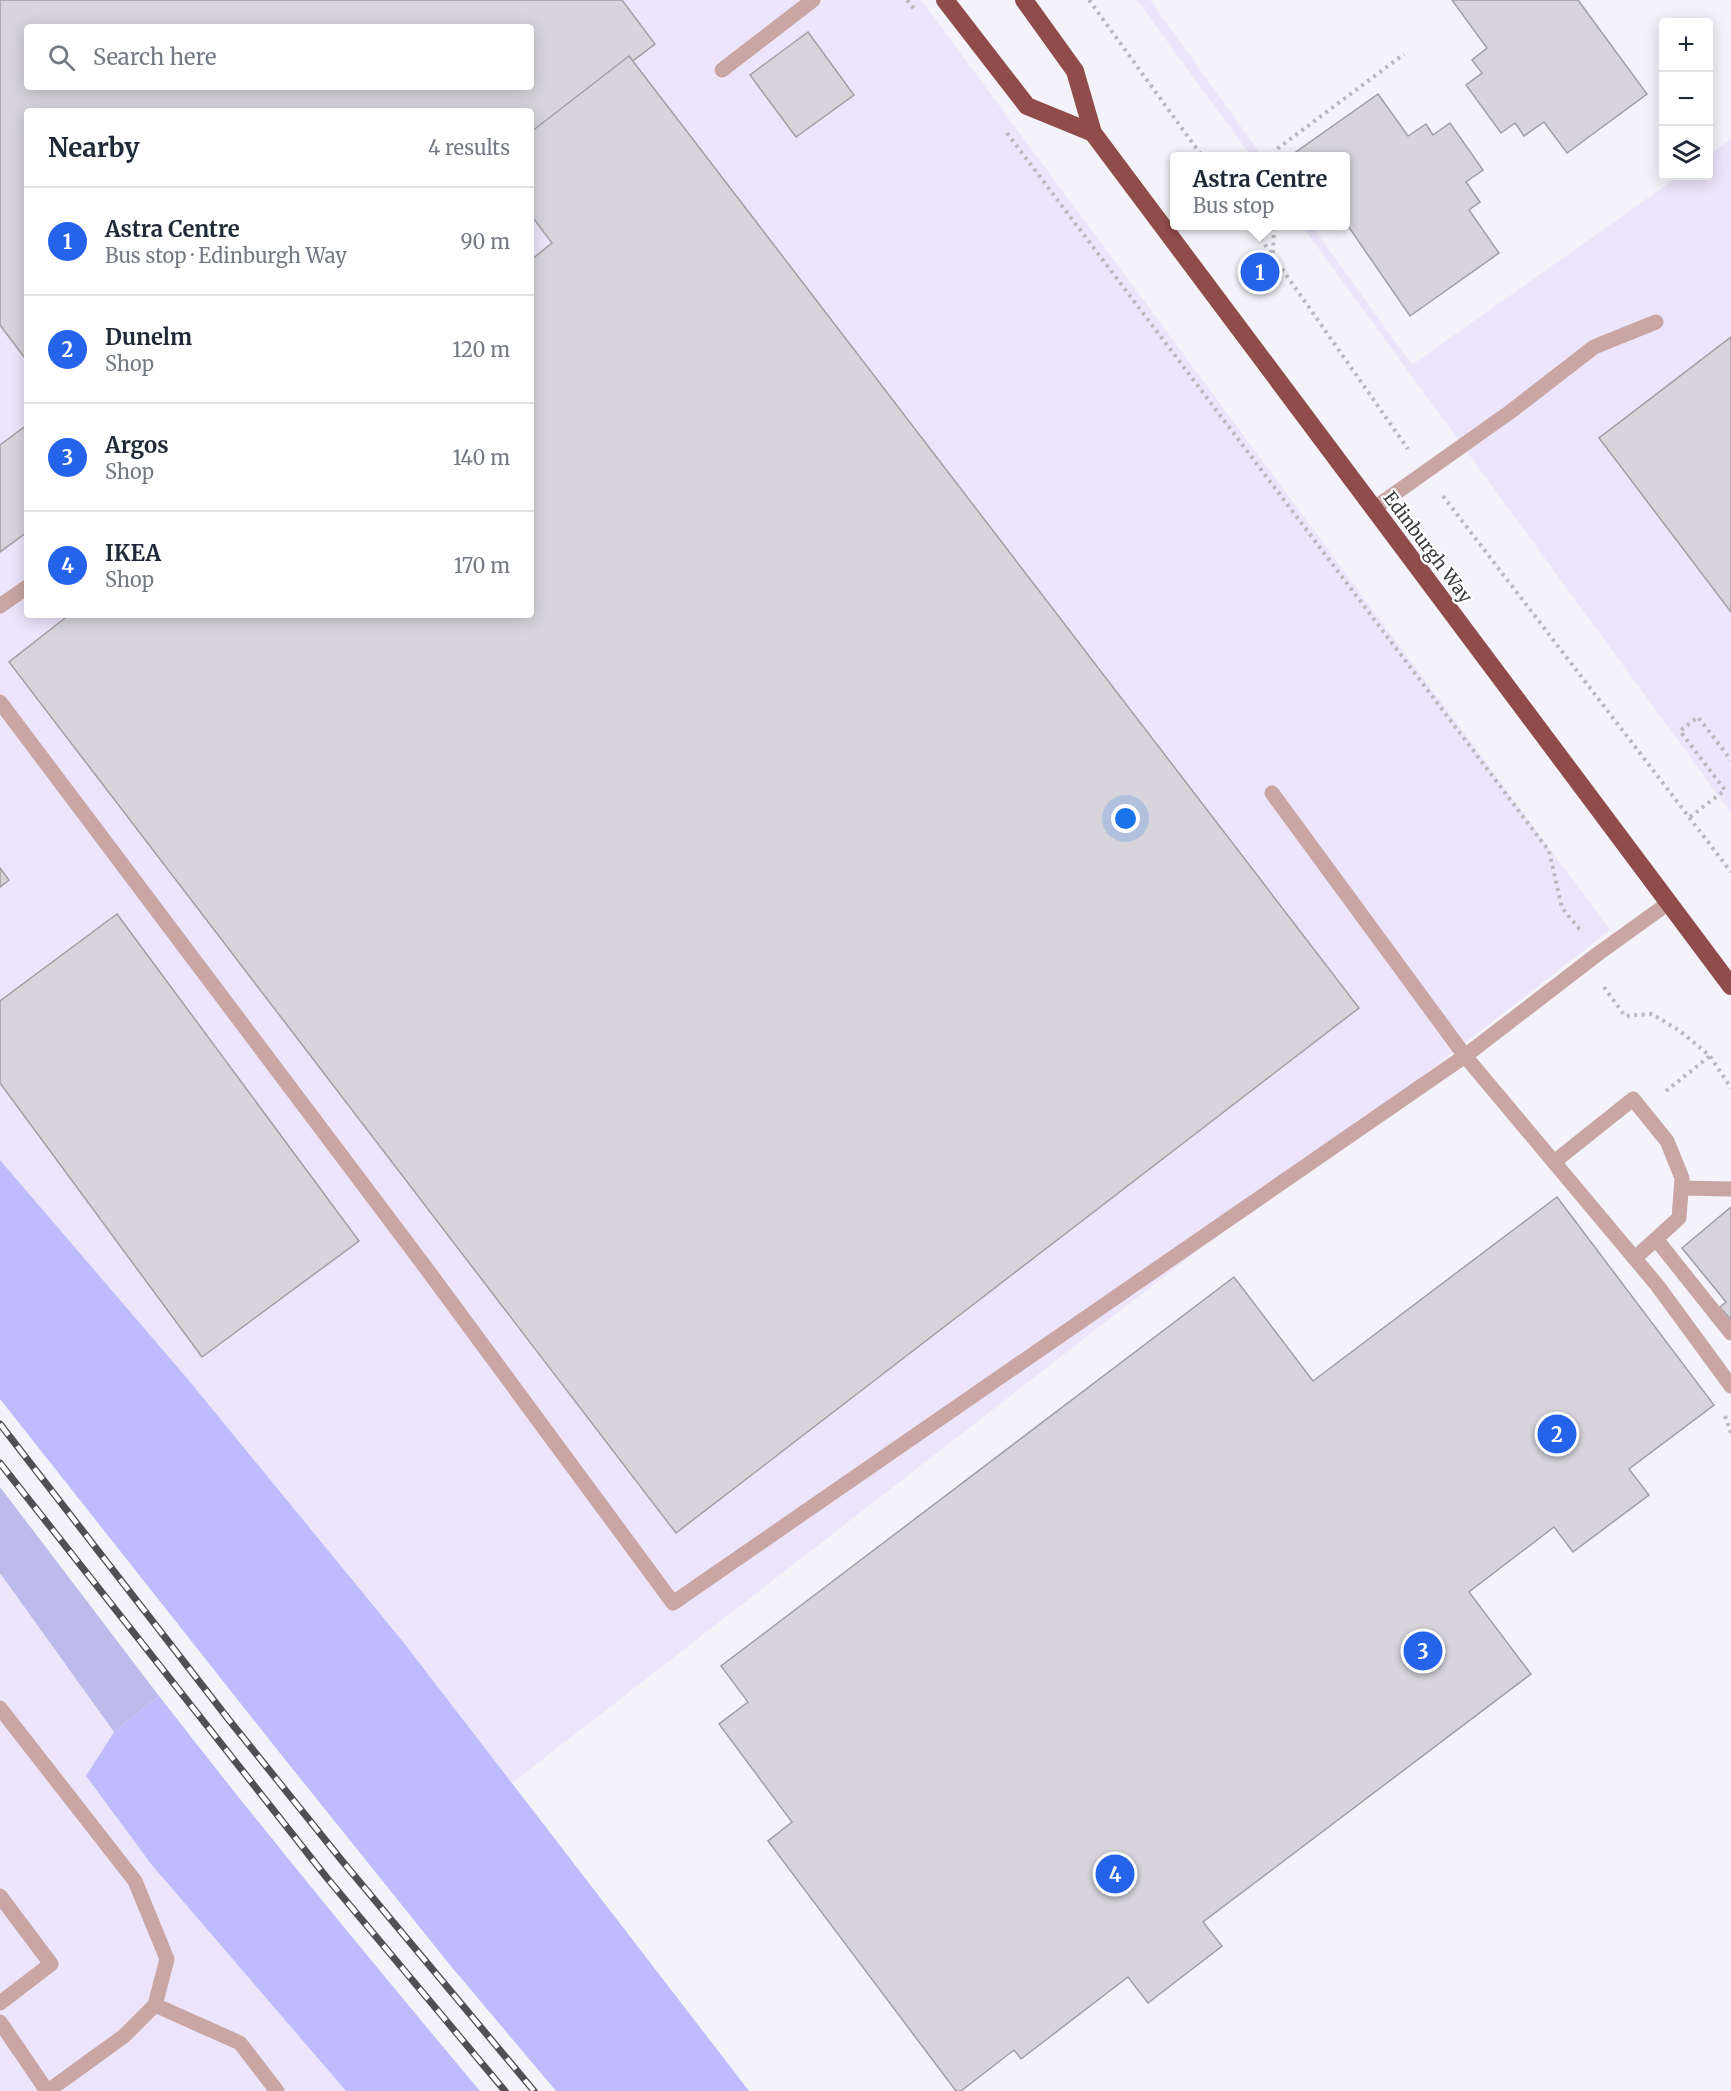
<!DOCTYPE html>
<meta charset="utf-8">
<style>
:root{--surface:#fff;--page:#f6f6f7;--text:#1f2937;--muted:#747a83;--line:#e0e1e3;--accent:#2563eb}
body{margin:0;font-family:Merriweather,serif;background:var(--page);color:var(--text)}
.controls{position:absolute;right:18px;top:18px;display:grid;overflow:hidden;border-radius:6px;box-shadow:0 3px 15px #0003}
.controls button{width:54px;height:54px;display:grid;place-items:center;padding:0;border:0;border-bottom:2px solid var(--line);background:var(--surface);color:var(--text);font:30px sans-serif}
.you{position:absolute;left:1126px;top:819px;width:21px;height:21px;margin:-15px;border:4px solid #fff;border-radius:50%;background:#1a73e8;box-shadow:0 0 0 9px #1a73e833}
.badge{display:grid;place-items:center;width:39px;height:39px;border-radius:50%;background:var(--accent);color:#fff;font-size:20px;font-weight:700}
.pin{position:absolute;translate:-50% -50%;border:3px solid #fff;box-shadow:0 2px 6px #0006}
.popup{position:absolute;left:1170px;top:152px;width:180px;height:78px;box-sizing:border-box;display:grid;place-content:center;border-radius:6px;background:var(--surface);filter:drop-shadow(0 2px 4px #0005);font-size:20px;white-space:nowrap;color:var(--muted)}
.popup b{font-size:22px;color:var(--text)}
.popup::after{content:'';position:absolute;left:50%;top:100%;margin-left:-12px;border:12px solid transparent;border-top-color:var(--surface)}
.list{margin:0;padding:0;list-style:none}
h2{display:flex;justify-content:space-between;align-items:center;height:78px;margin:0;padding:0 24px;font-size:26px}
h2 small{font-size:20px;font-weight:400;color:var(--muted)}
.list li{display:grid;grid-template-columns:39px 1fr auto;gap:18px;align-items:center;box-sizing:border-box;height:108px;padding:0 24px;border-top:2px solid var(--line)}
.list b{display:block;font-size:22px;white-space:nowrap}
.list p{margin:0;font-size:20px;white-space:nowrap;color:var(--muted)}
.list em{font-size:20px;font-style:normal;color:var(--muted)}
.icon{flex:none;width:33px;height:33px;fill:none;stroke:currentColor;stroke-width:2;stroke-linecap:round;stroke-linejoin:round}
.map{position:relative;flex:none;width:1731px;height:2091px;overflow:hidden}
.search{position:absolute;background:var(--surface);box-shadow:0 3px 15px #0003;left:24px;top:24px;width:510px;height:66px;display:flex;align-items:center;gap:15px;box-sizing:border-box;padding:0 21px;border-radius:6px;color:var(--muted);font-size:22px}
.panel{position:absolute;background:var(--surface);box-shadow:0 3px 15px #0003;left:24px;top:108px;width:510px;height:510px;border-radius:6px}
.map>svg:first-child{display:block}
</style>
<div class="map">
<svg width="1731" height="2091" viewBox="0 0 1731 2091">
<rect width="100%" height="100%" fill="#f3f3f9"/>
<g fill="#ede5fb" fill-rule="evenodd">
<path d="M0 0H921L1610 930 512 1783 404 1643 186 1377 0 1160ZM27 27H531V87H27ZM27 111H531V615H27Z"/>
<path d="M1137 0H1150L1262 156H1251Z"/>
<path d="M1731 139V813L1302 226H1312L1412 365 1679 176H1708L1709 155Z"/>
<path d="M0 1573 114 1732 86 1777 151 1864 346 2091H0Z"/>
</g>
<path fill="#bcbbec" d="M0 1487 159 1696 114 1732 0 1573Z"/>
<g fill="#bebcfe">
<path d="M0 1160 186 1377 404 1643 749 2091H556L450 1965 279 1752 0 1399Z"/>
<path d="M159 1696C263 1830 371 1961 480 2091H346L151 1864 86 1776 114 1732Z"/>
</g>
<g fill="#d7d5db" stroke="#a19fa5" stroke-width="1.5" fill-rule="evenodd">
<path d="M0 0H622L655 44 531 138V111H27V361L0 325ZM27 27H531V87H27Z"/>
<path d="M1452 0H1578L1647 94 1567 153 1544 122 1524 136 1515 123 1501 133 1466 85 1482 73 1472 60 1487 48Z"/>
<path d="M808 32 854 95 796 137 750 75Z"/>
<path d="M629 56 1359 1008 676 1533 9 662 69 615H531V260L552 243 531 215V132Z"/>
<path d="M1378 94 1408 136 1426 124 1433 135 1450 123 1483 170 1466 182 1480 202 1469 210 1499 253 1410 316 1346 223V156H1299L1296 152Z"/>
<path d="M1731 337V612L1599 438Z"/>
<path d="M27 425V532L0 552V445Z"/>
<path d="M0 868 9 880 0 887Z"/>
<path d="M117 914 359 1241 202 1357 0 1083V1001Z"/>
<path d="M1557 1197 1714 1405 1629 1469 1649 1495 1573 1552 1554 1527 1469 1592 1531 1674 1203 1922 1222 1946 1148 2003 1128 1977 1021 2059 1014 2050 961 2091H956L768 1841 792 1822 719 1724 748 1702 721 1666 1234 1277 1313 1381Z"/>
<path d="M1731 1207V1320L1720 1307 1726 1302 1682 1248Z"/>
</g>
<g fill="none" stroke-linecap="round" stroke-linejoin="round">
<g stroke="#b9b9be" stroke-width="4" stroke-dasharray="3 4.5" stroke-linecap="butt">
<path d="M907 0 914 9"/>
<path d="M1089 0 1202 156"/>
<path d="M1007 133 1549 851 1562 908 1581 931"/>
<path d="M1276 156 1277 149 1404 54"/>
<path d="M1252 226 1408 449"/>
<path d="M1273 253 1274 226"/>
<path d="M1443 496 1731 872"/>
<path d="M1690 817 1725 790 1680 731 1698 717 1731 760"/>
<path d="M1604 987 1625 1016 1652 1014 1680 1031 1710 1056 1731 1088"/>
<path d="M1666 1091 1710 1056"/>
<path d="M1725 1416 1731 1433"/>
</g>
<g stroke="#c9a6a4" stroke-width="15">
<path d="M722 70 813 0"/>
<path d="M1373 509 1510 412 1594 347 1656 322"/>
<path d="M0 606 27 587"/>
<path d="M0 702 423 1264 673 1603 1465 1056 1272 793"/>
<path d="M1670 902 1599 953 1465 1056 1657 1285 1731 1386"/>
<path d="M1554 1162 1633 1099 1667 1141 1682 1178 1679 1218 1635 1258"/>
<path d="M1682 1188 1731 1189"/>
<path d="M1656 1239 1731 1333"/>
<path d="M0 1708 135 1881 167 1959 155 2005 124 2036 48 2091"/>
<path d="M0 1896 51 1964 0 2003"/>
<path d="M155 2005 240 2043 277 2091"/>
<path d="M0 2022 47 2091"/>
</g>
<g stroke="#904c4a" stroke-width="18">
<path d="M945 0 1027 106 1093 133"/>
<path d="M1024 0 1075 71 1093 133 1731 986"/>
</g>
<g stroke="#505054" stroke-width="7">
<g id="rail">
<path d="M0 1424 229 1720 343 1862 534 2091"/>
<path d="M0 1463 327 1878 505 2091"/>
</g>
</g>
<use href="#rail" stroke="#fff" stroke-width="4.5" stroke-dasharray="14" stroke-linecap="butt"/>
</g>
<g text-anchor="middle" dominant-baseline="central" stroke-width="4.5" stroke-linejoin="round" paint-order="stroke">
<g font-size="18" fill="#3a3a3d" stroke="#fff">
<text transform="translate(1428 547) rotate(53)">Edinburgh Way</text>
</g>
</g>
</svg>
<div class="controls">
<button>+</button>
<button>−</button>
<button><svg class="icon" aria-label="layers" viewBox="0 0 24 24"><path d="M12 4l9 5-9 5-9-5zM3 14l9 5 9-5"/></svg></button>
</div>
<div class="you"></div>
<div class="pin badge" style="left:1260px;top:272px">1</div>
<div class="popup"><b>Astra Centre</b>Bus stop</div>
<div class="pin badge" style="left:1557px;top:1434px">2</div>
<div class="pin badge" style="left:1423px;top:1651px">3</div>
<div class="pin badge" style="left:1115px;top:1874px">4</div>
<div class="search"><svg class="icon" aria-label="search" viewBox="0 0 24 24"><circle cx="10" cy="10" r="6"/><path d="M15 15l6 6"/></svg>Search here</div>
<section class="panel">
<h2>Nearby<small>4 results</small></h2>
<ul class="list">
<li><span class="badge">1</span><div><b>Astra Centre</b><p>Bus stop · Edinburgh Way</p></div><em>90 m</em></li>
<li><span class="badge">2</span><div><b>Dunelm</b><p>Shop</p></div><em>120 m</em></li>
<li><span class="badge">3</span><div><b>Argos</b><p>Shop</p></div><em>140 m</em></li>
<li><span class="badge">4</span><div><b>IKEA</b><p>Shop</p></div><em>170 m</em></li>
</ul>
</section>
</div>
